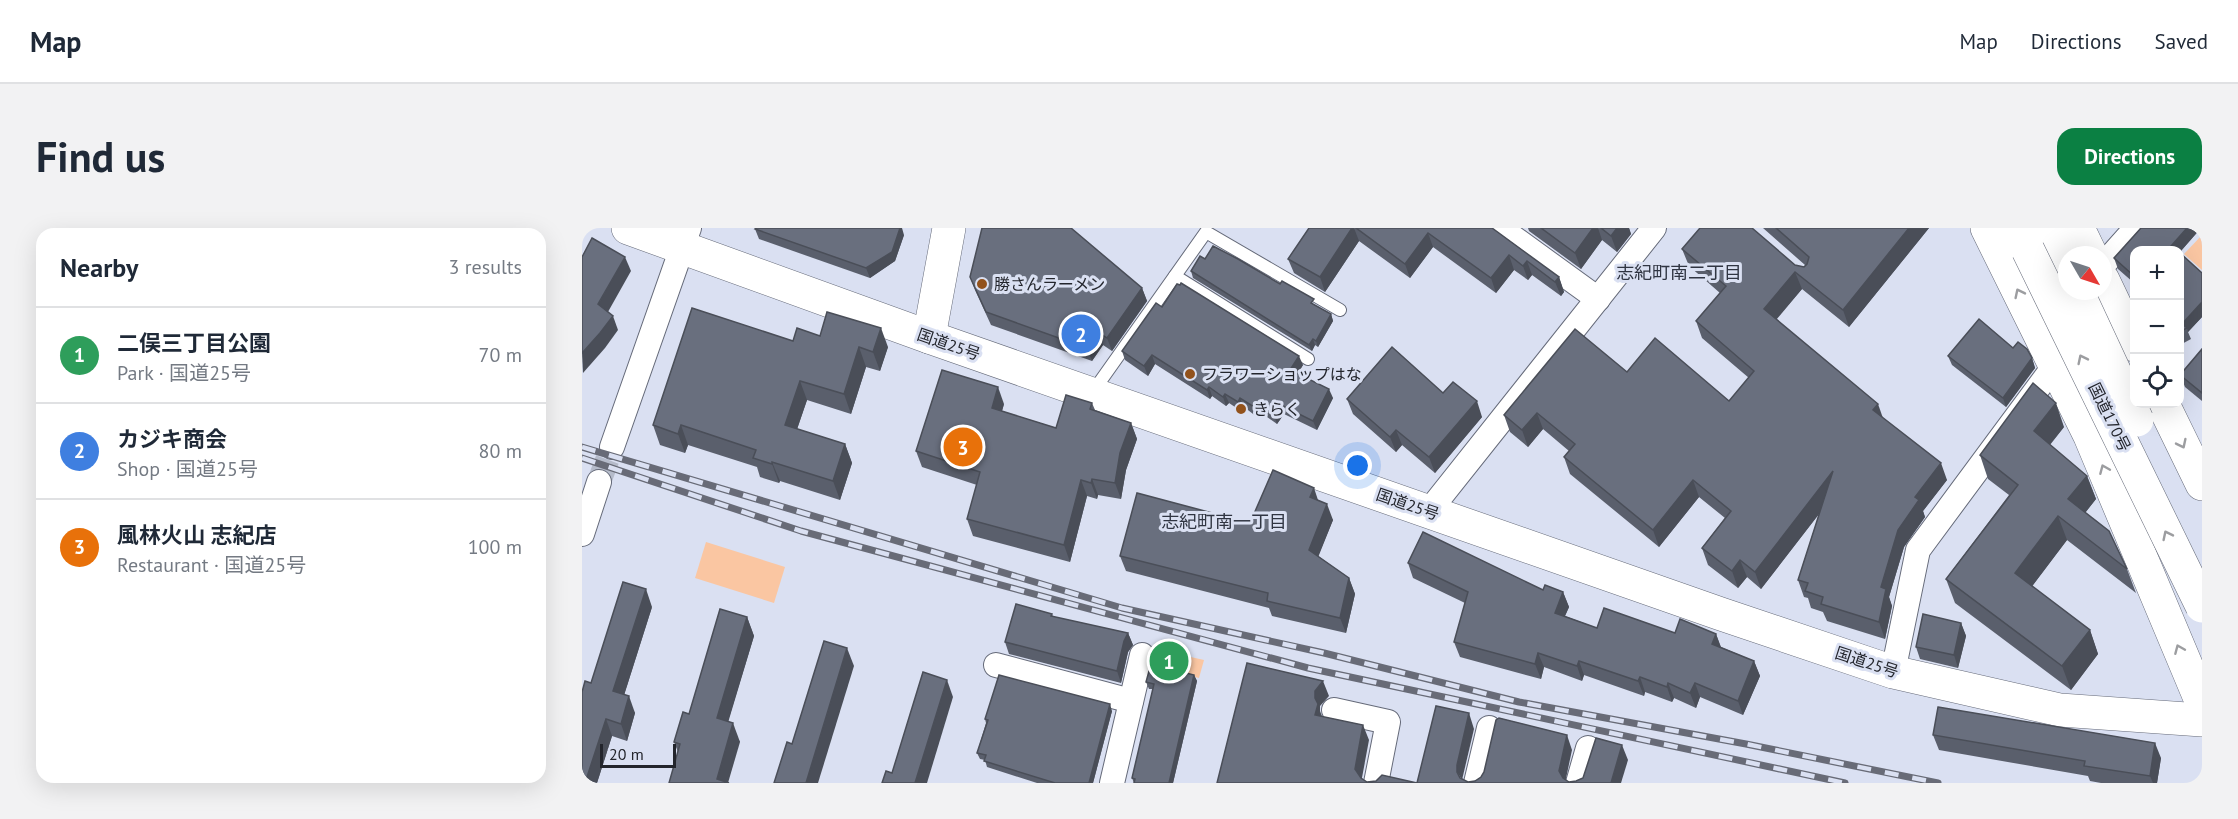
<!DOCTYPE html>
<meta charset="utf-8">
<style>
:root{--surface:#fff;--page:#f2f2f3;--text:#1f2937;--muted:#747a83;--line:#e0e1e3;--accent:#0b8043}
body{margin:0;font-family:"PT Sans","Noto Sans JP",sans-serif;background:var(--page);color:var(--text)}
.controls{position:absolute;right:18px;top:18px;display:grid;overflow:hidden;border-radius:12px;box-shadow:0 6px 24px #0002}
.controls button{width:54px;height:54px;display:grid;place-items:center;padding:0;border:0;border-bottom:2px solid var(--line);background:var(--surface);color:var(--text);font:30px sans-serif}
.compass{position:absolute;left:1476px;top:18px;width:54px;height:54px;border-radius:50%;background:var(--surface);box-shadow:0 6px 24px #0002;rotate:129deg}
.scale{position:absolute;left:18px;bottom:15px;width:76px;box-sizing:border-box;padding-left:6px;border:3px solid #23252c;border-top:0;font-size:16px;line-height:21px;white-space:nowrap;color:#23252c;-webkit-text-stroke:4px #dae0f2;paint-order:stroke}
.you{position:absolute;left:776px;top:238px;width:21px;height:21px;margin:-15px;border:4px solid #fff;border-radius:50%;background:#1a73e8;box-shadow:0 0 0 9px #1a73e833}
.badge{display:grid;place-items:center;width:39px;height:39px;border-radius:50%;background:var(--accent);color:#fff;font-size:20px;font-weight:700}
.pin{position:absolute;translate:-50% -50%;border:3px solid #fff;box-shadow:0 2px 6px #0006}
.list{margin:0;padding:0;list-style:none}
h2{display:flex;justify-content:space-between;align-items:center;height:78px;margin:0;padding:0 24px;font-size:26px}
h2 small{font-size:20px;font-weight:400;color:var(--muted)}
.list li{display:grid;grid-template-columns:39px 1fr auto;gap:18px;align-items:center;box-sizing:border-box;height:96px;padding:0 24px;border-top:2px solid var(--line)}
.list b{display:block;font-size:22px;white-space:nowrap}
.list p{margin:0;font-size:20px;white-space:nowrap;color:var(--muted)}
.list em{font-size:20px;font-style:normal;color:var(--muted)}
.icon{flex:none;width:33px;height:33px;fill:none;stroke:currentColor;stroke-width:2;stroke-linecap:round;stroke-linejoin:round}
.map{position:relative;flex:none;width:1620px;height:555px;overflow:hidden;border-radius:18px}
header{display:flex;align-items:center;gap:36px;box-sizing:border-box;height:84px;padding:0 30px;background:var(--surface);border-bottom:2px solid var(--line)}
header strong{font-size:28px}
nav{display:flex;gap:33px;margin-inline-start:auto;font-size:21px}
.intro{display:flex;align-items:center;justify-content:space-between;box-sizing:border-box;height:144px;padding:0 36px}
h1{margin:0;font-size:42px}
.button{padding:15px 27px;border-radius:18px;background:var(--accent);color:#fff;font-size:21px;font-weight:700}
main{display:flex;gap:36px;padding:0 36px}
aside{flex:1;background:var(--surface);border-radius:18px;box-shadow:0 6px 24px #0002}
.map>svg:first-child{display:block}
</style>
<header>
<strong>Map</strong>
<nav><a>Map</a><a>Directions</a><a>Saved</a></nav>
</header>
<div class="intro"><h1>Find us</h1><a class="button">Directions</a></div>
<main>
<aside>
<h2>Nearby<small>3 results</small></h2>
<ul class="list">
<li><span class="badge" style="background:#2e9e5b">1</span><div><b>二俣三丁目公園</b><p>Park · 国道25号</p></div><em>70 m</em></li>
<li><span class="badge" style="background:#3f7fe0">2</span><div><b>カジキ商会</b><p>Shop · 国道25号</p></div><em>80 m</em></li>
<li><span class="badge" style="background:#e8710a">3</span><div><b>風林火山 志紀店</b><p>Restaurant · 国道25号</p></div><em>100 m</em></li>
</ul>
</aside>
<div class="map">
<svg width="1620" height="555" viewBox="0 0 1620 555">
<rect width="100%" height="100%" fill="#dae0f2"/>
<g fill="#fac6a2">
<path d="M1620 7V42L1602 26Z"/>
<path d="M124 314 203 339 192 375 113 350Z"/>
<path d="M556 417 622 432 617 450 552 434Z"/>
</g>
<g fill="none" stroke-linecap="round" stroke-linejoin="round">
<path stroke="#b5bbca" stroke-width="24" stroke-dasharray="24 12" stroke-linecap="butt" d="M17 254 30 219"/>
<g stroke="#656a79" stroke-width="14">
<g id="service">
<path d="M593 48 726 131"/>
<path d="M510 165 624 4 758 82"/>
</g>
</g>
<g stroke="#656a79" stroke-width="26">
<g id="minor">
<path d="M918 0 1016 71"/>
<path d="M1521 37 1554 0"/>
<path d="M30 219 107 0"/>
<path d="M847 283 1072 0"/>
<path d="M0 306 17 254"/>
<path d="M414 437 549 473"/>
<path d="M1311 444 1336 322 1473 137"/>
<path d="M752 482 806 494 794 555"/>
<path d="M530 555 560 427"/>
<path d="M894 555 907 500"/>
<path d="M996 555 1006 520"/>
</g>
</g>
<g stroke="#656a79" stroke-width="34">
<g id="trunk">
<path d="M46 0 347 109 1139 386 1311 444 1478 482 1620 492"/>
<path d="M1405 0 1508 208 1620 475"/>
<path d="M1436 0 1446 22"/>
<path d="M1466 0 1485 41"/>
<path d="M1496 0 1509 27"/>
<path d="M1521 52 1552 117"/>
<path d="M347 109 367 0"/>
<path d="M1581 176 1620 256"/>
</g>
</g>
<use href="#service" stroke="#fff" stroke-width="12"/>
<use href="#minor" stroke="#fff" stroke-width="24"/>
<use href="#trunk" stroke="#fff" stroke-width="33"/>
<g stroke="#686b77" stroke-width="7">
<g id="rail">
<path d="M0 219 540 380 742 425 937 474 1164 516 1356 555"/>
<path d="M0 230 219 303 726 440 1263 555"/>
</g>
</g>
<use href="#rail" stroke="#dae0f2" stroke-width="4.5" stroke-dasharray="14" stroke-linecap="butt"/>
<g stroke="#656a79" stroke-width="34" stroke-linecap="butt">
<g id="trunk-bridge">
<path d="M1446 22 1620 378"/>
<path d="M1495 63 1555 192"/>
</g>
</g>
<use href="#trunk-bridge" stroke="#fff" stroke-width="33"/>
</g>
<g fill="#5a5f6c">
<path d="M727 0H910L977 49 982 64 979 68 950 47 946 52 932 42 914 65 851 19 828 50 777 13 743 64 712 45 706 31Z"/>
<path d="M946 0H1047L1049 6 1035 24 1020 12 999 41 947 3Z"/>
<path d="M1181 0H1347L1267 99 1220 61 1194 91 1301 191 1365 252 1341 283 1343 289 1322 319 1307 369 1310 378 1303 411 1245 393 1241 384 1229 380 1226 370 1222 369 1216 352 1237 286 1179 361 1165 349 1156 360 1126 337 1120 320 1143 290 1117 269 1077 319 988 246 982 229 987 223 961 201 946 219 928 204 922 187 1045 144 1147 173 1167 150 1120 110 1114 93 1138 65 1107 38 1100 21 1222 39 1223 37Z"/>
<path d="M1559 0H1619L1598 24V22H1552V55L1536 41 1532 30Z"/>
<path d="M173 1 322 7 313 33 288 50 177 11Z"/>
<path d="M1598 25 1620 45V89L1606 104 1609 111 1598 117Z"/>
<path d="M623 31 734 78 749 86 751 93 736 119 733 117 730 123 611 50 609 43Z"/>
<path d="M388 49 560 60 565 73 530 123 521 117 510 133 409 97 393 62Z"/>
<path d="M580 79 721 137 715 146 751 170 735 202 702 186 695 196 678 184 675 189 662 179 659 183 647 175 644 178 630 168 628 171 573 136 566 148 543 132 540 123Z"/>
<path d="M238 108 306 119 298 143 284 139 269 186 225 172 215 201 263 216 270 235 258 272 198 253 197 255 178 249 175 239 106 217 103 225 78 217 71 197 211 113Z"/>
<path d="M1431 120 1450 130 1453 140 1424 179 1370 137 1366 128Z"/>
<path d="M1620 121V173L1603 159 1598 147Z"/>
<path d="M861 165 900 189 853 245 820 217 814 224 771 186 765 171Z"/>
<path d="M510 175 513 182 549 195 555 211 544 242 539 271 516 267 515 271 505 268 488 334 391 308 385 291 395 257 340 239 334 223 422 176 420 183 474 200Z"/>
<path d="M1482 199 1468 217 1505 248 1514 271 1503 285 1545 341 1554 365 1485 312 1450 358 1508 402 1516 426 1489 462 1373 375 1364 351 1427 267 1406 251 1398 227Z"/>
<path d="M737 273 751 292 736 328 767 350 773 366 764 405 690 388 687 380 544 343 538 328 668 295Z"/>
<path d="M826 335 961 362 981 364 987 379 983 388 1015 400 1093 405 1134 406 1139 419 1172 433 1178 448 1161 487 1118 469 1114 480 1092 470 1090 474 1063 464 1062 468 1002 447 1000 453 962 439 959 451 878 429 872 414 883 375 831 350Z"/>
<path d="M70 379 42 467 53 485 45 513 30 508 15 555H0L9 455Z"/>
<path d="M470 386 471 389 546 405 551 417 546 424 539 455 427 426 423 414Z"/>
<path d="M165 389 172 408 146 493 158 514 96 524 92 514 107 486Z"/>
<path d="M1379 395 1384 408 1376 440 1338 431 1334 419Z"/>
<path d="M612 447 615 453 591 555H552L550 550 571 461H567L564 454Z"/>
<path d="M530 483 511 555H455L405 539 403 532 398 531 395 525 404 495 403 491Z"/>
<path d="M1351 507 1579 530 1575 555H1519L1508 553 1506 548 1357 522Z"/>
</g>
<g fill="#4a4e58">
<path d="M318 0H320L322 7 313 33 288 50 284 40Z"/>
<path d="M770 0H772L777 13 743 64 738 49Z"/>
<path d="M1011 0H1016L1020 12 999 41 993 25Z"/>
<path d="M1035 0H1047L1049 6 1035 24 1029 8Z"/>
<path d="M1327 0H1347L1267 99 1261 82Z"/>
<path d="M1605 0H1619L1598 24V22H1591L1589 18Z"/>
<path d="M846 5 851 19 828 50 823 36Z"/>
<path d="M927 27 932 42 914 65 909 50Z"/>
<path d="M43 29 49 43 22 91 16 76Z"/>
<path d="M945 33 950 47 946 52 941 38Z"/>
<path d="M1213 44 1220 61 1189 98 1182 81Z"/>
<path d="M977 49 982 64 979 68 973 54Z"/>
<path d="M560 60 565 73 530 123 525 110Z"/>
<path d="M1620 74V89L1606 104 1605 100 1600 96Z"/>
<path d="M749 86 751 93 736 119 734 113Z"/>
<path d="M31 88 36 102 23 120 1 145 0 125Z"/>
<path d="M299 100 306 119 298 143 291 124Z"/>
<path d="M516 104 521 117 510 133 505 120Z"/>
<path d="M731 111 733 117 730 123 727 117Z"/>
<path d="M277 119 284 139 269 186 262 166Z"/>
<path d="M570 127 573 136 566 148 562 138Z"/>
<path d="M717 128 721 137 712 152 708 142Z"/>
<path d="M1450 130 1453 140 1424 179 1421 170Z"/>
<path d="M218 153 225 172 210 216 203 197Z"/>
<path d="M416 159 422 176 416 196 410 180Z"/>
<path d="M627 159 630 168 628 171 625 162Z"/>
<path d="M747 161 751 170 735 202 731 193Z"/>
<path d="M643 166 647 175 644 178 641 169Z"/>
<path d="M658 170 662 179 659 183 656 174Z"/>
<path d="M895 173 900 189 853 245 847 229Z"/>
<path d="M675 175 678 184 675 189 672 179Z"/>
<path d="M1474 175 1482 199 1460 226 1452 203Z"/>
<path d="M1296 176 1302 193 1291 182Z"/>
<path d="M699 177 702 186 695 196 692 187Z"/>
<path d="M955 185 961 201 946 219 940 202Z"/>
<path d="M549 195 555 211 544 242 539 271 533 255 538 225Z"/>
<path d="M99 197 106 217 103 225 96 206Z"/>
<path d="M814 202 820 217 814 224 808 209Z"/>
<path d="M263 216 270 235 258 272 251 253Z"/>
<path d="M190 234 198 253 197 255 190 236Z"/>
<path d="M1359 235 1365 252 1341 283 1343 289 1322 319 1307 369 1310 378 1303 411 1297 394 1299 359 1316 302 1333 269Z"/>
<path d="M1251 243 1257 260 1179 361 1173 344Z"/>
<path d="M1505 248 1514 271 1495 295 1486 271Z"/>
<path d="M510 251 516 267 515 271 509 255Z"/>
<path d="M499 252 505 268 488 334 482 317Z"/>
<path d="M1111 252 1117 269 1077 319 1071 302Z"/>
<path d="M732 260 737 275 728 269Z"/>
<path d="M745 276 751 292 733 337 727 322Z"/>
<path d="M1476 288 1485 312 1442 369 1433 345Z"/>
<path d="M1158 332 1165 349 1156 360 1150 343Z"/>
<path d="M767 350 773 366 764 405 758 390Z"/>
<path d="M64 361 70 379 38 480 31 463Z"/>
<path d="M981 364 987 379 978 399 973 385Z"/>
<path d="M165 389 172 408 142 508 135 490Z"/>
<path d="M1379 395 1384 408 1376 440 1372 427Z"/>
<path d="M1508 402 1516 426 1489 462 1480 438Z"/>
<path d="M546 405 551 417 546 424 539 455 535 443 542 413Z"/>
<path d="M1134 406 1139 420 1130 416Z"/>
<path d="M265 420 272 438 236 555H224Z"/>
<path d="M956 425 962 439 959 451 953 436Z"/>
<path d="M997 433 1002 447 1000 453 995 438Z"/>
<path d="M1172 433 1178 448 1161 487 1156 473Z"/>
<path d="M612 447 615 453 591 555H587Z"/>
<path d="M1058 449 1063 464 1062 468 1056 453Z"/>
<path d="M365 452 371 469 345 555H333Z"/>
<path d="M741 453 747 468 738 478V483L741 491 733 487V463Z"/>
<path d="M1086 455 1092 470 1090 474 1085 459Z"/>
<path d="M1113 455 1118 469 1114 480 1108 465Z"/>
<path d="M47 468 53 485 45 513 39 496Z"/>
<path d="M528 476 530 483 511 555H507Z"/>
<path d="M887 485 892 501 880 552 875 544V537Z"/>
<path d="M24 491 30 508 15 555H3Z"/>
<path d="M151 495 158 514 146 555 135 551Z"/>
<path d="M781 497 787 512 779 555 773 541Z"/>
<path d="M985 507 990 522 983 555 977 543Z"/>
<path d="M1573 515 1579 530 1575 555H1571L1568 548Z"/>
<path d="M1040 517 1046 532 1039 555H1029Z"/>
</g>
<g fill="#696f7e" stroke="#4a4e58" stroke-width="1.5">
<path d="M174 0H318L310 24 284 40 173 1Z"/>
<path d="M400 0H489L560 60 525 110 516 104 505 120 404 84 388 49Z"/>
<path d="M727 0H770L738 49 706 31Z"/>
<path d="M774 0H910L977 49 973 54 945 33 941 38 927 27 909 50 846 5 823 36Z"/>
<path d="M959 0H1011L993 25Z"/>
<path d="M1019 0H1035L1029 8Z"/>
<path d="M1118 0H1170L1213 37 1222 39 1225 36 1227 29 1194 0H1327L1261 82 1213 44 1182 81 1296 176 1291 182 1359 235 1333 269 1337 272 1316 302 1299 359 1304 361 1297 394 1239 376 1241 369 1223 363 1226 355 1216 352 1251 243 1173 344 1158 332 1150 343 1120 320 1149 283 1111 252 1071 302 982 229 993 216 955 185 940 202 922 187 993 101 1045 144 1073 110 1147 173 1172 143 1114 93 1144 58 1100 21Z"/>
<path d="M1559 0H1605L1589 18 1595 22H1552V48L1532 30Z"/>
<path d="M10 10 43 29 16 76 31 88 18 105 0 125V29Z"/>
<path d="M631 18 656 31 698 56 700 53 732 71 729 75 749 86 734 113 731 111 727 117 609 43 618 28 623 31Z"/>
<path d="M1598 25 1620 45V74L1600 96 1605 100 1598 104Z"/>
<path d="M599 55 717 128 708 142 747 161 731 193 699 177 692 187 675 175 672 179 658 170 656 174 643 166 641 169 627 159 625 162 570 127 562 138 540 123 574 75 580 79 595 56 598 57Z"/>
<path d="M110 80 211 113 215 100 238 108 245 84 299 100 291 124 277 119 262 166 218 153 203 197 263 216 251 253 190 234V236L171 230 174 222 99 197 96 206 71 197Z"/>
<path d="M1397 91 1431 120 1436 114 1445 121 1450 130 1421 170 1366 128Z"/>
<path d="M810 119 861 165 871 154 895 173 847 229 814 202 808 209 765 171Z"/>
<path d="M1620 121V165L1598 147Z"/>
<path d="M360 142 416 159 410 180 474 200 484 167 510 175 508 181 549 195 538 225 533 255 510 251 509 255 499 252 482 317 385 291 398 244 334 223Z"/>
<path d="M1451 155 1474 175 1452 203 1505 248 1486 271 1527 303 1545 341 1476 288 1433 345 1508 402 1480 438 1364 351 1436 257 1398 227Z"/>
<path d="M691 242 732 260 728 269 745 276 727 322 767 350 758 390 685 373 686 365 538 328 555 265 668 295Z"/>
<path d="M841 304 961 362 963 357 981 364 973 385 1015 400 1022 380 1093 405 1098 391 1134 406 1130 416 1172 433 1156 473 1113 455 1108 465 1086 455 1085 459 1058 449 1056 453 997 433 995 438 956 425 953 436 872 414 886 364 826 335Z"/>
<path d="M41 354 64 361 31 463 47 468 39 496 24 491 3 555H0V464L3 453 9 455Z"/>
<path d="M434 376 470 386 469 388 546 405 542 413 535 443 423 414Z"/>
<path d="M138 381 165 389 135 490 151 495 135 551 147 555H87L98 516 92 514 101 484 107 486Z"/>
<path d="M1341 386 1379 395 1372 427 1334 419Z"/>
<path d="M242 413 265 420 224 555H192L205 514 210 516Z"/>
<path d="M665 435 741 453 733 463V470L736 476 733 487 781 497 773 541 779 550 785 554 794 553 800 547 835 555 854 478 887 485 875 537V544L878 550 886 554 893 553 899 549 902 544 914 492 917 490 985 507 977 543 981 550 987 554 994 553 1001 550 1014 510 1040 517 1029 555H635Z"/>
<path d="M569 436 612 447 587 555H552L553 551 550 550 572 456 564 454Z"/>
<path d="M341 444 365 452 333 555H300L304 543 310 545Z"/>
<path d="M417 447 528 476 507 555H473L402 533 404 527 395 525 406 492 403 491Z"/>
<path d="M1356 479 1573 515 1568 548 1502 538 1503 533 1351 507Z"/>
</g>
<defs><path id="oneway-chevron" d="M-2-3.5L2.5 0L-2 3.5" fill="none" stroke-width="1.6" stroke-linecap="round" stroke-linejoin="round" transform="scale(1.5)"/></defs>
<g stroke="#9c9da0">
<use href="#oneway-chevron" transform="translate(1437 65) rotate(-116)"/>
<use href="#oneway-chevron" transform="translate(1500 131) rotate(-116)"/>
<use href="#oneway-chevron" transform="translate(1600 216) rotate(64)"/>
<use href="#oneway-chevron" transform="translate(1522 241) rotate(-113)"/>
<use href="#oneway-chevron" transform="translate(1585 307) rotate(-116)"/>
<use href="#oneway-chevron" transform="translate(1597 421) rotate(-113)"/>
</g>
<g fill="#92521c" stroke="#dae0f2" stroke-width="2">
<circle cx="400" cy="56" r="6"/>
<circle cx="608" cy="146" r="6"/>
<circle cx="659" cy="181" r="6"/>
</g>
<g text-anchor="middle" dominant-baseline="central" stroke-width="6" stroke-linejoin="round" paint-order="stroke">
<g font-size="16" fill="#23252c" stroke="#dae0f2" text-anchor="start">
<text x="412" y="56">勝さんラーメン</text>
<text x="620" y="146">フラワーショップはな</text>
<text x="671" y="181">きらく</text>
</g>
<g font-size="16" fill="#23252c" stroke="#dae0f2">
<text transform="translate(367 116) rotate(19)">国道25号</text>
<text transform="translate(1528 189) rotate(64)">国道170号</text>
<text transform="translate(826 276) rotate(19)">国道25号</text>
<text transform="translate(1285 434) rotate(18)">国道25号</text>
</g>
<g font-size="18" fill="#303542" stroke="#dae0f2">
<text x="1097" y="44">志紀町南二丁目</text>
<text x="642" y="293">志紀町南一丁目</text>
</g>
</g>
</svg>
<div class="controls">
<button>+</button>
<button>−</button>
<button><svg class="icon" aria-label="locate" viewBox="0 0 24 24"><circle cx="12" cy="12" r="6"/><path d="M12 2v4M12 18v4M2 12h4M18 12h4"/></svg></button>
</div>
<svg class="compass" viewBox="-18 -18 36 36"><path d="M0-13l5 13h-10z" fill="#e53935"/><path d="M0 13l5-13h-10z" fill="#747a83"/></svg>
<div class="scale">20 m</div>
<div class="you"></div>
<div class="pin badge" style="left:587px;top:433px;background:#2e9e5b">1</div>
<div class="pin badge" style="left:499px;top:106px;background:#3f7fe0">2</div>
<div class="pin badge" style="left:381px;top:219px;background:#e8710a">3</div>
</div>
</main>
